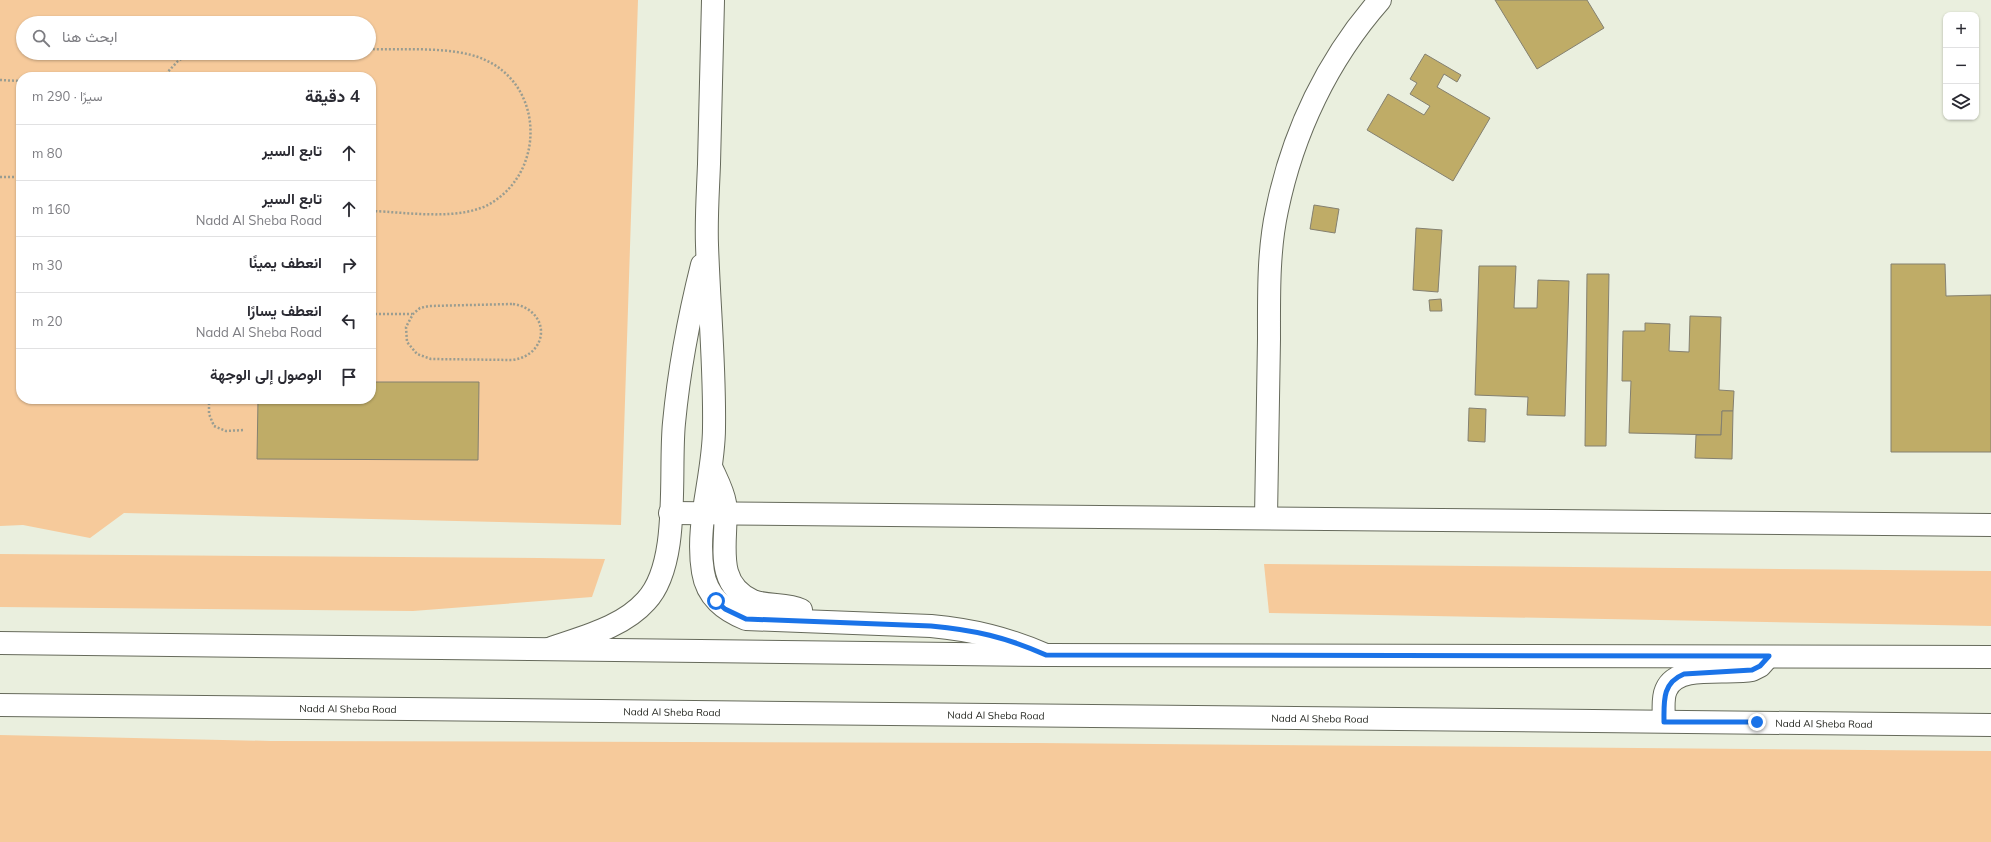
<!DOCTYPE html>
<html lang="ar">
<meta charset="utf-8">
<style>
:root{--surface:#fff;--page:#f7f7f7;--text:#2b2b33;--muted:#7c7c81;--line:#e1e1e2}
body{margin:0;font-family:Mulish,Vazirmatn,sans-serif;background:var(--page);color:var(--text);direction:rtl}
.controls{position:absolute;right:12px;top:12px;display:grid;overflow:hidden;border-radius:8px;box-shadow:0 1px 3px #0004}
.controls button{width:36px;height:36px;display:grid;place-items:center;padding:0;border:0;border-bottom:1px solid var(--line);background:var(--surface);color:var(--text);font:20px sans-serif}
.stop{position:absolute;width:12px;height:12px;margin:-9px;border:3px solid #1a73e8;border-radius:50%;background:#fff}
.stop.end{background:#1a73e8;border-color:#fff;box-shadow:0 1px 4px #0008}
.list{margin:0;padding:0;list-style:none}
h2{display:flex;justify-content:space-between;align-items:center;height:52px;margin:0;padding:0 16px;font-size:17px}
h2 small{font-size:13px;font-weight:400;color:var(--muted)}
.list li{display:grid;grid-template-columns:26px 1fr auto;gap:12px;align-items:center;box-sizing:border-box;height:56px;padding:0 16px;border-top:1px solid var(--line)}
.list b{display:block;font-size:15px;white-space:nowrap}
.list p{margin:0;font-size:13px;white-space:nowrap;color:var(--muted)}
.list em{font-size:13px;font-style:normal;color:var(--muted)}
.icon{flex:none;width:22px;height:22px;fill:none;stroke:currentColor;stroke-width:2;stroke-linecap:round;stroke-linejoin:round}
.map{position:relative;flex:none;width:1991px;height:842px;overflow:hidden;direction:ltr}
.search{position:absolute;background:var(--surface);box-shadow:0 1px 3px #0004;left:16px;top:16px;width:360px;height:44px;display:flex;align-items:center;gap:10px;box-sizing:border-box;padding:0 14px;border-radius:22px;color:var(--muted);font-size:15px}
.panel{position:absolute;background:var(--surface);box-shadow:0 1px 3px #0004;left:16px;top:72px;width:360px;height:332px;border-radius:16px;direction:rtl}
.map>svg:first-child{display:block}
</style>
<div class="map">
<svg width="1991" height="842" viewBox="0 0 1991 842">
<rect width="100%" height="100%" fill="#eaefde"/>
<g fill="#f6ca9b" fill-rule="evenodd">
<path d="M0 0H638L621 525 124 513 90 538 23 525 0 526ZM23 23H369V53H23ZM21 77H371V399H21Z"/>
<path d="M0 554 539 558 605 559 592 597 413 611 0 607Z"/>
<path d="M1264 564 1991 571V626L1269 613Z"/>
<path d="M0 735 271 741 1036 743 1991 751V842H0Z"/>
</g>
<g fill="#bfac67" stroke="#848070">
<path d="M1495 0H1587L1604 28 1537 69Z"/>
<path d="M1425 54 1461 75 1457 82 1444 74 1437 87 1490 118 1453 181 1367 130 1388 94 1424 115 1430 106 1410 94 1417 83 1410 79Z"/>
<path d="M1314 205 1339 209 1335 233 1310 229Z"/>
<path d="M1416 228 1442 230 1438 292 1413 290Z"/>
<path d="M1891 264H1945L1946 296 1991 295V452H1891Z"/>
<path d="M1479 266H1516L1514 308H1537L1538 280 1569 281 1565 416 1527 415 1528 397 1475 395Z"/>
<path d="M1587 274H1609L1606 446H1585Z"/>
<path d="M1441 299 1442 311H1430L1429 300Z"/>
<path d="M1690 316 1721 317 1719 390 1734 391 1733 411H1722L1721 435 1629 433 1631 381H1622L1623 331H1645V323L1670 324 1669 351 1689 352Z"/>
<path d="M371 382H479L478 460 257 459 258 399H371Z"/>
<path d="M1469 408 1486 409 1485 442 1468 441Z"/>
<path d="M1722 411H1733L1732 459 1695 458 1696 435H1721Z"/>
</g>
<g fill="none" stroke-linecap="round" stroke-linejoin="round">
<g stroke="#666a5b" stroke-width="24">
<g id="minor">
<path d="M713 0C712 55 710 110 709 164 708 191 706 218 707 245 709 306 715 367 714 428 714 476 695 524 703 572 707 597 724 610 746 619L931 626C973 630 1007 638 1046 655"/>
<path d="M712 469C717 480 723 491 725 503 729 537 711 583 753 601 769 607 786 603 801 610"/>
<path d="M670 513 1991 525"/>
<path d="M1266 518C1267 459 1268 399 1269 339 1269 297 1268 251 1277 210 1293 132 1328 59 1380 0"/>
<path d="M549 649C582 637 622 628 646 601 681 564 669 473 674 423 679 370 689 317 702 265"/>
</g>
</g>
<g stroke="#666a5b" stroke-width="24">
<g id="major">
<path d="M0 643 1046 655 1991 657"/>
<path id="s1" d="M0 705 1991 725"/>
<path d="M1664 721C1664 712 1662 699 1666 690 1677 663 1727 675 1752 670L1760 666 1768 657"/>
</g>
</g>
<g stroke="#9a9d91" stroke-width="2.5" stroke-dasharray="2 2" stroke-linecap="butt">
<path d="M369 49C402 50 453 46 483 59 543 84 546 168 493 202 462 222 407 212 371 211"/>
<path d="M163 77 178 61 190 53"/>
<path d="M0 80 21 81"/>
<path d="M0 177H21"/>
<path d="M513 304C551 310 550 355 512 360L431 359 417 354 407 342 406 327 413 314 420 308 429 306Z"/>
<path d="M371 314H412"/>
<path d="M209 399V414L214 426 226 431 244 430"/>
</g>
<use href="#minor" stroke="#fff" stroke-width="22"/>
<use href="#major" stroke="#fff" stroke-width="22"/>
</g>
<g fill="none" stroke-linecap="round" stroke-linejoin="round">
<path stroke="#1a73e8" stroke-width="5" d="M716 601 725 609 746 619 931 626C974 630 1006 637 1046 655L1769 656 1760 666 1752 670 1684 674C1662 683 1664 701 1664 722H1757"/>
</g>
<g text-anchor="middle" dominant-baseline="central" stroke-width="3" stroke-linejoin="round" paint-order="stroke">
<g font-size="10" fill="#1e201a" stroke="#eaefde">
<text stroke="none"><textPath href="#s1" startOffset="348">Nadd Al Sheba Road</textPath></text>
<text stroke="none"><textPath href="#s1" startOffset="672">Nadd Al Sheba Road</textPath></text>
<text stroke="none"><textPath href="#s1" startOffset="996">Nadd Al Sheba Road</textPath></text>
<text stroke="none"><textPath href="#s1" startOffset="1320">Nadd Al Sheba Road</textPath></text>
<text stroke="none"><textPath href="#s1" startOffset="1824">Nadd Al Sheba Road</textPath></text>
</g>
</g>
</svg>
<div class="controls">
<button>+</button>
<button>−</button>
<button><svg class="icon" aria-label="layers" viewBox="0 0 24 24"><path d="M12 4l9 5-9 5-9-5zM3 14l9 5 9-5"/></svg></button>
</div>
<div class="stop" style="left:716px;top:601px"></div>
<div class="stop end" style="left:1757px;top:722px"></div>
<div class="search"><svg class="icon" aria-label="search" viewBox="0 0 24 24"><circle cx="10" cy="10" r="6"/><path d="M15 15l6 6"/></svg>ابحث هنا</div>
<section class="panel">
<h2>4 دقيقة<small>سيرًا · 290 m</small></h2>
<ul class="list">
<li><svg class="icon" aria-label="ahead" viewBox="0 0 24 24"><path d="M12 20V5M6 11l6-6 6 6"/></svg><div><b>تابع السير</b></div><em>80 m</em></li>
<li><svg class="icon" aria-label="ahead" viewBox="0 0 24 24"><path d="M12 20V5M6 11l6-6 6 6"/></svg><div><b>تابع السير</b><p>Nadd Al Sheba Road</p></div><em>160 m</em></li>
<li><svg class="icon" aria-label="right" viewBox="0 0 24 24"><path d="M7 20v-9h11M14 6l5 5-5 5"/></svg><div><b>انعطف يمينًا</b></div><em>30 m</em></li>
<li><svg class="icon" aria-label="left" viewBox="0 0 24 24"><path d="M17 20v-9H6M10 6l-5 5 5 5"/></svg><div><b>انعطف يسارًا</b><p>Nadd Al Sheba Road</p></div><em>20 m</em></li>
<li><svg class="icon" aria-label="arrive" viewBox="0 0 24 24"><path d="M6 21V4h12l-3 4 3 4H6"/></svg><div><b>الوصول إلى الوجهة</b></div></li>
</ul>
</section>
</div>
